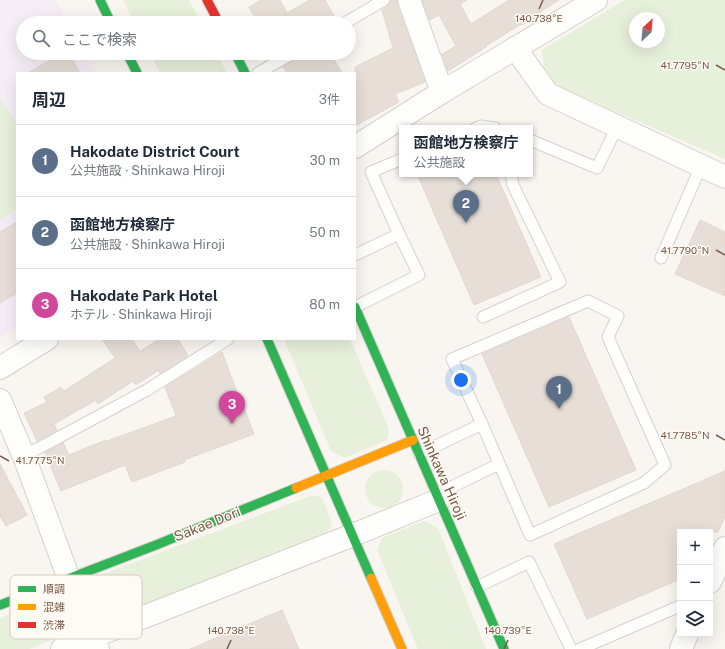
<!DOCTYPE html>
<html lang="ja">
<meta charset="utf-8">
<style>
:root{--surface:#fff;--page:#f2f2f3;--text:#1f2937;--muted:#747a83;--line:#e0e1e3;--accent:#0b8043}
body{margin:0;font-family:"Public Sans","Noto Sans JP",sans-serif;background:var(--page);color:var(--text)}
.controls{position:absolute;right:12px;bottom:12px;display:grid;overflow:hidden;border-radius:0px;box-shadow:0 4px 16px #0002}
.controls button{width:36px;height:36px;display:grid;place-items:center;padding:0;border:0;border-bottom:1px solid var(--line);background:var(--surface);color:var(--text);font:20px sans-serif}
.compass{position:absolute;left:629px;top:12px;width:36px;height:36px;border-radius:50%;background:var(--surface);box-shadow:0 4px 16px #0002;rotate:26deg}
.you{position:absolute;left:461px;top:380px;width:14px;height:14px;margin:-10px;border:3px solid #fff;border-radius:50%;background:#1a73e8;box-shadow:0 0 0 6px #1a73e833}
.badge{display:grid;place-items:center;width:26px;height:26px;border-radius:50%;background:var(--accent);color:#fff;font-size:13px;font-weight:700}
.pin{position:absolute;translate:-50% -33px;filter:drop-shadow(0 1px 2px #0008)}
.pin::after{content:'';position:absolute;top:21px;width:14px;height:12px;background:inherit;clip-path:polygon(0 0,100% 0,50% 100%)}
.popup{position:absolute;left:399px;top:125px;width:134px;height:52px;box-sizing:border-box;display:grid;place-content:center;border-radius:0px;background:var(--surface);filter:drop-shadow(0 1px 3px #0005);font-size:13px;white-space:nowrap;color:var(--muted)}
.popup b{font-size:15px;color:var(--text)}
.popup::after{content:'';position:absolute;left:50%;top:100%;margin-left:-8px;border:8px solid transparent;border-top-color:var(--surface)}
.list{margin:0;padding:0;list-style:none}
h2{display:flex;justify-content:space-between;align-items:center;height:52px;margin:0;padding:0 16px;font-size:17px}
h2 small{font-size:13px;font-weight:400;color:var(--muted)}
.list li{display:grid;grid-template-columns:26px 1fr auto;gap:12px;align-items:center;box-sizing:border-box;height:72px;padding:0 16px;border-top:1px solid var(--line)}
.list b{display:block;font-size:15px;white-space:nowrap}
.list p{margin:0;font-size:13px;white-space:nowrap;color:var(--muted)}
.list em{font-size:13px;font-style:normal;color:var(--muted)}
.icon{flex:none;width:22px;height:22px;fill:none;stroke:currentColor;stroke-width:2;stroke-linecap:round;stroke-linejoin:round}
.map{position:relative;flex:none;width:725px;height:649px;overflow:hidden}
.search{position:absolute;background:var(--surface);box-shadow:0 4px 16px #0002;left:16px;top:16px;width:340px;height:44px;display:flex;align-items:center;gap:10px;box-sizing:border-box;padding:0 14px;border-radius:22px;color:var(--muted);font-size:15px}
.panel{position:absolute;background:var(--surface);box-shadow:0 4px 16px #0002;left:16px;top:72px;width:340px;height:268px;border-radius:0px}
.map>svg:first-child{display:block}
</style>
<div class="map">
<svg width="725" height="649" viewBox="0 0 725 649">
<rect width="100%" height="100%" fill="#f9f5f0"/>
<path fill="#f6eef6" d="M0 0H55L68 23H23V53H84L96 73H17V327L0 338Z"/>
<g fill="#e7f0db" fill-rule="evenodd">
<path d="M123 0H189L201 23H135Z"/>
<path d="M625 0H725V159L561 88 544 72 542 50ZM635 18H659V42H635Z"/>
<path d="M150 53H216L227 73H160Z"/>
<path d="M0 99 17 124V210L0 220Z"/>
<path d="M284 339H350L389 429 387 440 344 458 331 451Z"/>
<circle cx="384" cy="489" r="19"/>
<path d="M313 495 322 498 332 523 327 533 109 619 101 615 92 585 98 576Z"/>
<path d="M424 521 438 528 486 649H418L377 550 382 538Z"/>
<path d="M54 597 62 600 72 623 69 633 29 649H0V618Z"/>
</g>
<g fill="#e6ded7" stroke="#e2d8d2">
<path d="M261 0H280L287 13 310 0H325L338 23H258L249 7Z"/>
<path d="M391 0H397V4L425 82 395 94 399 102 355 126V67L393 48 382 10 390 4Z"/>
<path d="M422 0H467L460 4 471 24 509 0H559L537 14 538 16 522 25 521 24 486 46V47L448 71 442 54 456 46 439 15 430 20Z"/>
<path d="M62 53H69L80 73H28Z"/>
<path d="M300 53H330L342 73H287L283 67 297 59 299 56Z"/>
<path d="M417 174H496L541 277 474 305Z"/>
<path d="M700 220 725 232V296L675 274Z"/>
<path d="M17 222V293L0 303V232Z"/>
<path d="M569 317 636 470 549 507 482 354Z"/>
<path d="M102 339H132L140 351 160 339H178L188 356 160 374 159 370 136 385 133 381 98 404 96 400 54 424 57 430 37 441 24 413 47 402 44 397 61 387 64 391 115 358Z"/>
<path d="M222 352 237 392H238L254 434 184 460 185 462 132 482 125 465 61 491 45 453 63 443 69 455 106 440 107 441 176 416 165 387Z"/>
<path d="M0 464 27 515 6 526 0 516Z"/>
<path d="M725 471V517L718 532H680V579L587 619 554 544Z"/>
<path d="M282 610 299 649H190Z"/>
</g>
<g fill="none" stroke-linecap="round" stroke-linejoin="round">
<g stroke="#d7d1cb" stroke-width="13">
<g id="lane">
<path d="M345 23 384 0"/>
<path d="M258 73 293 53"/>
<path d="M476 128 481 126 495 128"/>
<path d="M530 140 597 168 617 127"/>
<path d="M399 234 371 172 402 159"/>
<path d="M355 255 399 234 419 275 355 307"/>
<path d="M661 258 701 166"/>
<path d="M588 301 618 316 608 337 665 465 644 483 530 535 482 424 452 359Z"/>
<path d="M483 317 560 282 513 185 511 174"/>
<path d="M419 454 482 424"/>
<path d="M23 455 39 448 147 390 228 339"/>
<path d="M437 494 499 464"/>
<path d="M477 587 529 562 571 649"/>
<path d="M580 649 680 606"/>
</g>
</g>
<g stroke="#d7d1cb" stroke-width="24">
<g id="street">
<path d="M409 0 442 92"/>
<path d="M515 48 548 94 725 177"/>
<path d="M355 147 442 92 596 0"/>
<path d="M0 368 47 339"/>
<path d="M0 400 25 459 69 579 98 649"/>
<path d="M710 582 725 548"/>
<path d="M62 649 353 535 439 500"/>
<path d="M681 649 687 634"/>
</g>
</g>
<g stroke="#d9d2cb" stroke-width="11">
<g id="fast">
<path d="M100 0 111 23"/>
<path d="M127 53 137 73"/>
<path d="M235 53 245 73"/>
<path d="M355 307 504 649"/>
<path d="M267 339 371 578"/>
<path d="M0 605 156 545 296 488"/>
</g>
</g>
<g stroke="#d9d2cb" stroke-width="11">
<g id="slow">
<path d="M296 488 413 440"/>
<path d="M371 578 402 649"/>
</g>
</g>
<g stroke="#d9d2cb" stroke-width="11">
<path id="jam" d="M207 0 219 23"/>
</g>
<use href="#lane" stroke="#fefefd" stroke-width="11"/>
<use href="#street" stroke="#fefefd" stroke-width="22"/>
<use href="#fast" stroke="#30b455" stroke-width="9"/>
<use href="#slow" stroke="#ff9f0a" stroke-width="9"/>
<use href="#jam" stroke="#e5322d" stroke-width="9"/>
</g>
<path fill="none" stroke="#7a5c4d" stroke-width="1.5" d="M539 9 543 0M716 65 725 70M716 250 725 255M716 435 725 440M0 456 9 461M227 649 231 640M504 649 508 640"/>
<g text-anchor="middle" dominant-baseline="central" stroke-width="3" stroke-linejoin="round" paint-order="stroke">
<g font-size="14" fill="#7a5c4d" stroke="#fffaf3">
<text transform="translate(442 473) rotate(66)">Shinkawa Hiroji</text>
<text transform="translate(207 524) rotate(-22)">Sakae Dori</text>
</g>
</g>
<rect x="10" y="575" width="132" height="64" rx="6" fill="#fffaf3" stroke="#d7cbc1" stroke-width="1"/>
<rect x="18" y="586" width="18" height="6" fill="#30b455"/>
<rect x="18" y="604" width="18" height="6" fill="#ff9f0a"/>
<rect x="18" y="622" width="18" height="6" fill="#e5322d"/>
<g font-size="11" fill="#7a5c4d">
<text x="43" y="593">順調</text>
<text x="43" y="611">混雑</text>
<text x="43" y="629">渋滞</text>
</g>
<g font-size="10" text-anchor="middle" fill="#7a5c4d" stroke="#fffaf3" stroke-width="3" stroke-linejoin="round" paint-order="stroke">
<text x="539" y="22">140.738°E</text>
<text x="685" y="69">41.7795°N</text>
<text x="685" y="254">41.7790°N</text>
<text x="685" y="439">41.7785°N</text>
<text x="40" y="464">41.7775°N</text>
<text x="231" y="634">140.738°E</text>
<text x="508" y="634">140.739°E</text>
</g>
</svg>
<div class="controls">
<button>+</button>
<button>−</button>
<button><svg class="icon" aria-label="layers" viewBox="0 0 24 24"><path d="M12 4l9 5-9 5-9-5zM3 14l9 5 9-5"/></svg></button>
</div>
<svg class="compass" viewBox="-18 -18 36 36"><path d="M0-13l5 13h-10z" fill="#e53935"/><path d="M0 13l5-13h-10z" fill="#747a83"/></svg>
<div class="you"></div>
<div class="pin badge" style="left:559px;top:409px;background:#5c6f8a">1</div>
<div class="pin badge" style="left:466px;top:223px;background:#5c6f8a">2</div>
<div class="popup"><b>函館地方検察庁</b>公共施設</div>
<div class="pin badge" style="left:232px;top:424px;background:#d1479c">3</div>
<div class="search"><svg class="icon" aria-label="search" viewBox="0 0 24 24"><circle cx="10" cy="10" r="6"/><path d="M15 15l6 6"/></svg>ここで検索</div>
<section class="panel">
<h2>周辺<small>3件</small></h2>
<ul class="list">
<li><span class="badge" style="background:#5c6f8a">1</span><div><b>Hakodate District Court</b><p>公共施設 · Shinkawa Hiroji</p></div><em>30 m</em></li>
<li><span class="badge" style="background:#5c6f8a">2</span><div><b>函館地方検察庁</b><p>公共施設 · Shinkawa Hiroji</p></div><em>50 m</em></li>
<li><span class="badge" style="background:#d1479c">3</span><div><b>Hakodate Park Hotel</b><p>ホテル · Shinkawa Hiroji</p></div><em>80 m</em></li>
</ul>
</section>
</div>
